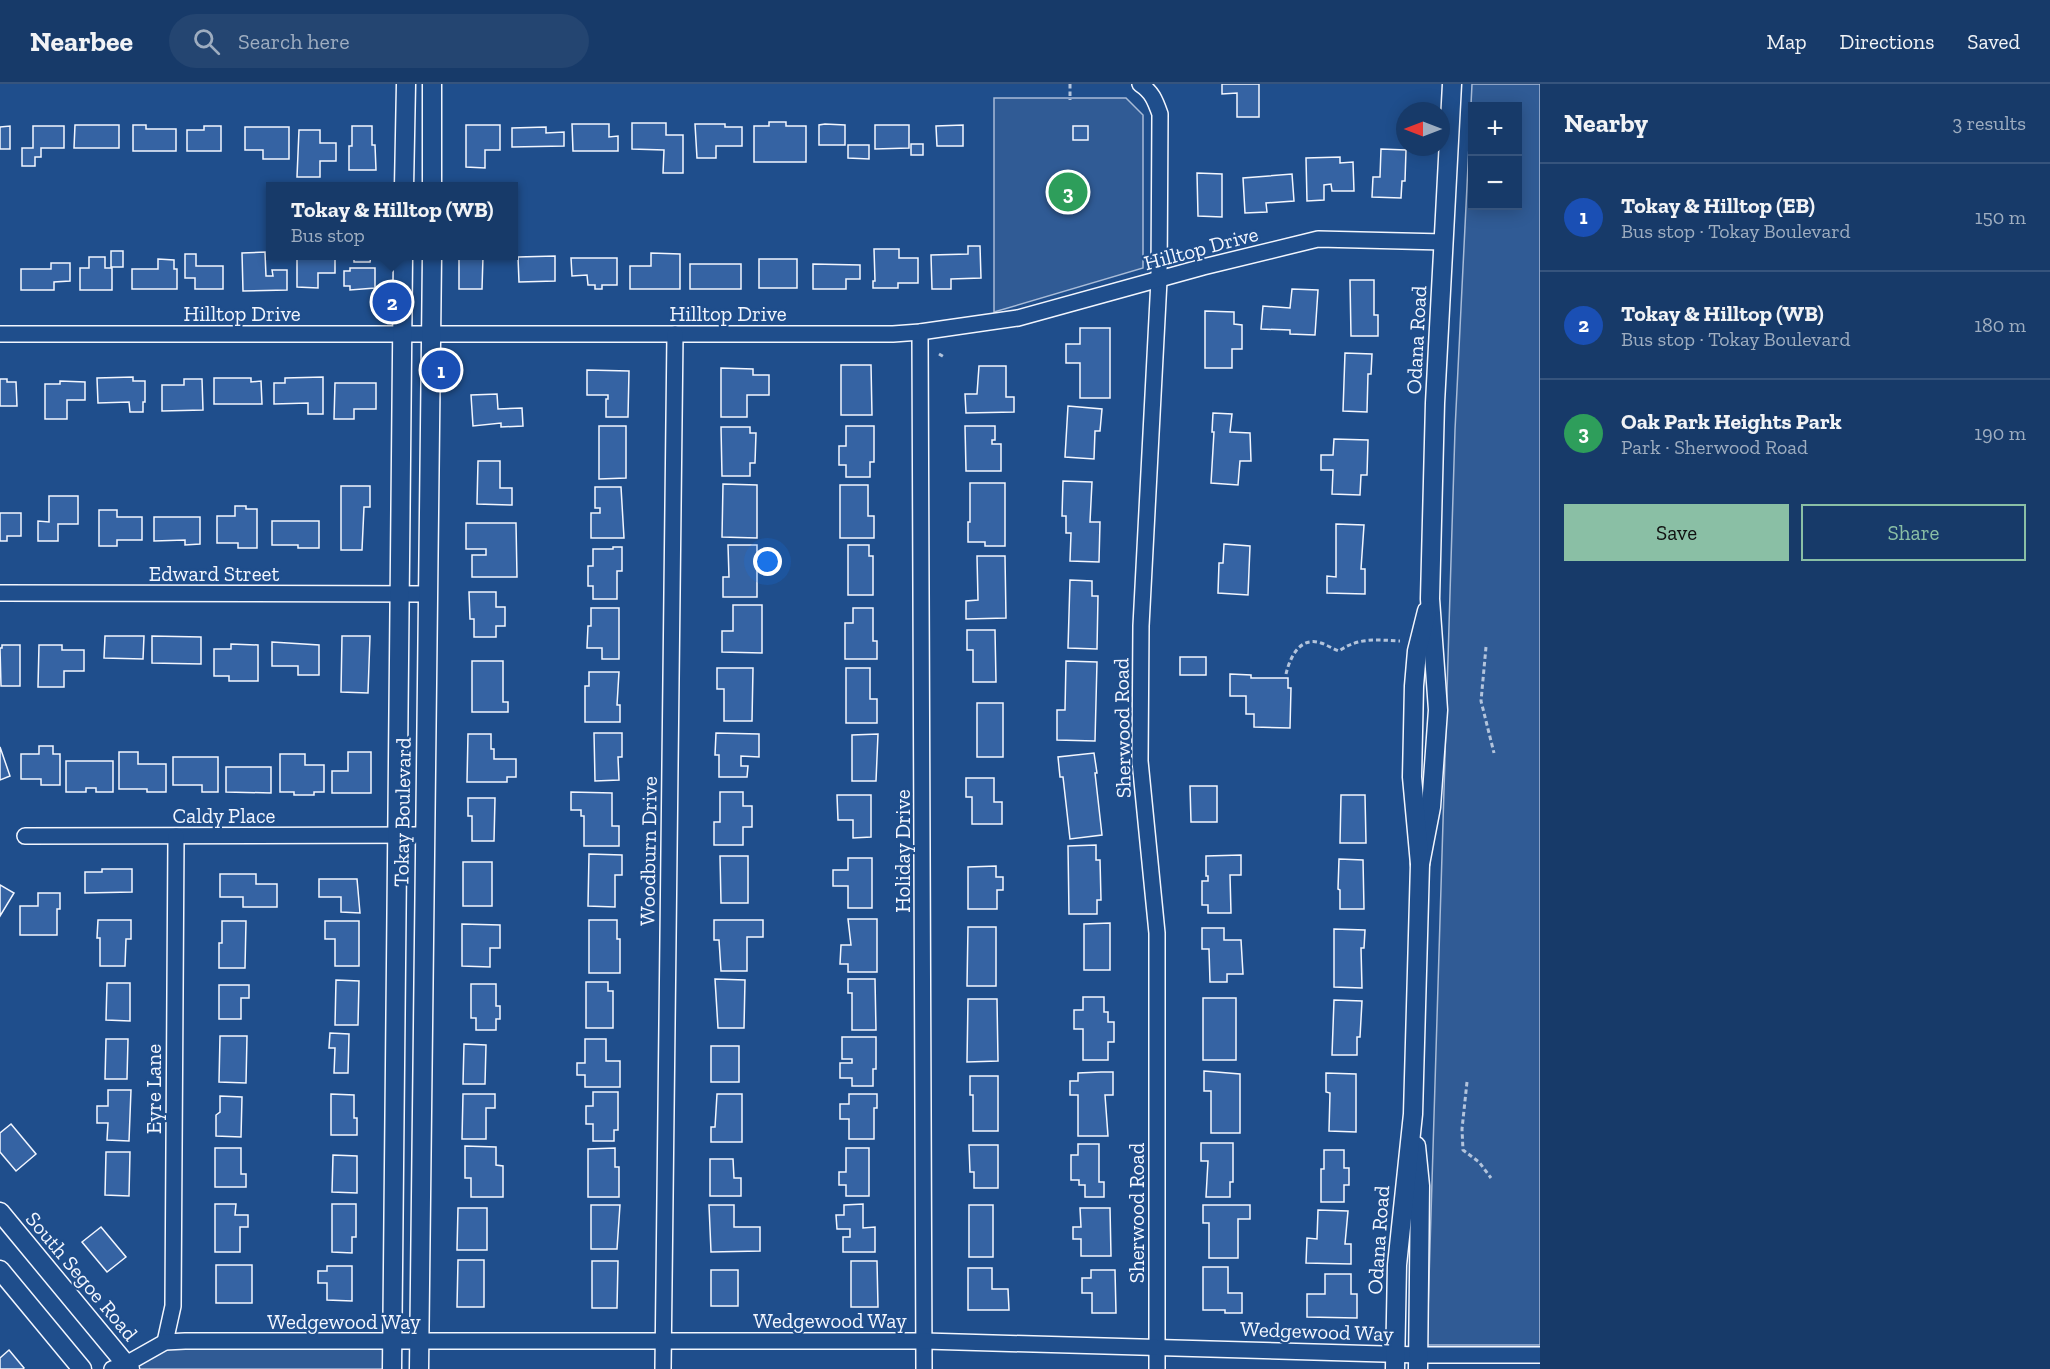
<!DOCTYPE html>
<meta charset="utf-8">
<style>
:root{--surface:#173a69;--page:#244571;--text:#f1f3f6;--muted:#9eadc0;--line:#36547d;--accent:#8abfa5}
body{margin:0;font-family:"Zilla Slab",serif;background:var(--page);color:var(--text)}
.controls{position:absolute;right:18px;top:18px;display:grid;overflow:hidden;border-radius:0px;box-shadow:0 3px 15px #0003}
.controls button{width:54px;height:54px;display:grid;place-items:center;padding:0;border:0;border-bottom:2px solid var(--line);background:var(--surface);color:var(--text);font:30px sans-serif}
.compass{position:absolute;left:1396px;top:18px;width:54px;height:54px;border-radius:50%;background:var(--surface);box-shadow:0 3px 15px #0003;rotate:270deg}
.you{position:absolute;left:768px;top:478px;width:21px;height:21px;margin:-15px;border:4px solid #fff;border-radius:50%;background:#1a73e8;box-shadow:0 0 0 9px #1a73e833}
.badge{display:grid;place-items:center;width:39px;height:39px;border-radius:50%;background:var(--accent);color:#fff;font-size:20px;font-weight:700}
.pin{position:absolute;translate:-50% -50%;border:3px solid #fff;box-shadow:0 2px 6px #0006}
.popup{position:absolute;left:266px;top:98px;width:252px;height:78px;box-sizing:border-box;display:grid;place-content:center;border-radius:0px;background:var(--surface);filter:drop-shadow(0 2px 4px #0005);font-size:20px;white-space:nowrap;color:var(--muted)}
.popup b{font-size:22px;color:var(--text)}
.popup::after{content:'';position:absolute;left:50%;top:100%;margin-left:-12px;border:12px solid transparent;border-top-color:var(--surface)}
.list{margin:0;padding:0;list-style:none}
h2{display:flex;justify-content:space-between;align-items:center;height:78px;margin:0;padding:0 24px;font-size:26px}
h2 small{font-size:20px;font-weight:400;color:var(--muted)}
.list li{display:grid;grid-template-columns:39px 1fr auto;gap:18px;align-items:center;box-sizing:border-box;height:108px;padding:0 24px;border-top:2px solid var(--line)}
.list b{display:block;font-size:22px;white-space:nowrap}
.list p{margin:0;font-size:20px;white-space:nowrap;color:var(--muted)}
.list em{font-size:20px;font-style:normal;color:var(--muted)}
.actions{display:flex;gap:12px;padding:18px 24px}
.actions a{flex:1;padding:14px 0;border:2px solid var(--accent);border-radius:0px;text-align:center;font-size:21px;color:var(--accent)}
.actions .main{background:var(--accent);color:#111}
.icon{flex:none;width:33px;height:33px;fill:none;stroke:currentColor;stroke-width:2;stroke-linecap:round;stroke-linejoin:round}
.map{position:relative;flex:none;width:1540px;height:1285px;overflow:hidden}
header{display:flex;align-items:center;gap:36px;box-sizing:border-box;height:84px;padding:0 30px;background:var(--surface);border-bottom:2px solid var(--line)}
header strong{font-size:28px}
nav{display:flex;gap:33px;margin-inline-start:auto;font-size:21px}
.search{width:420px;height:54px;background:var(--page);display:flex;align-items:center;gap:15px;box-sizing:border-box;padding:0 21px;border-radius:33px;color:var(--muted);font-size:22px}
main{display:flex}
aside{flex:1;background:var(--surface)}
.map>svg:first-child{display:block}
</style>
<header>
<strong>Nearbee</strong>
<div class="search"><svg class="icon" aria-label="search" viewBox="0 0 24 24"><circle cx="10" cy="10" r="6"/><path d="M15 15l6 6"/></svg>Search here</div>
<nav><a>Map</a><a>Directions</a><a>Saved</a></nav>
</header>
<main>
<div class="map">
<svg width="1540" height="1285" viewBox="0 0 1540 1285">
<rect width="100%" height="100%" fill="#1f4e8c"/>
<g fill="#305b95" stroke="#a8bbd7" stroke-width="1.5" fill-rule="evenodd">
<path d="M1472 0H1540V1261H1427L1455 346ZM1472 22H1518V122H1472Z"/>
<path d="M994 14H1126L1143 31V184L994 228Z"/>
<path d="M165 1258H392V1285H130Z"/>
</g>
<g fill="#3563a3" stroke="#f2f6ff" stroke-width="1.5">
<path d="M1222 0H1259V33H1237V9L1222 10Z"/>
<path d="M769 38H786V42H806V78H754V42H769Z"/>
<path d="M632 39H666V51H683V89H663L664 66 632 65Z"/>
<path d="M572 40H609V53L618 52V67H573Z"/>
<path d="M695 40H725V43H742V62H716V74H697Z"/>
<path d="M825 40 845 41V61H819V41Z"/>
<path d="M75 41H119V64H74Z"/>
<path d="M133 41H146V45H176V67H133Z"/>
<path d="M466 41H500V66H485V84L466 83Z"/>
<path d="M875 41H909V64L875 65Z"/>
<path d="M963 41V62H937L936 42Z"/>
<path d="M10 42V65H0V43Z"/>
<path d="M33 42H64V64H41V73H35V82H22V64H33Z"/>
<path d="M204 42H221V67H187V46H204Z"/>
<path d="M352 42H372V61H375L376 86H349V62H352Z"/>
<rect x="1073" y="42" width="15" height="14"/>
<path d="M245 43H289V75H263V66H245Z"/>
<path d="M546 43V49L564 48V62L512 63V44Z"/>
<path d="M299 46H320V59H336V77H320V93H297Z"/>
<rect x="911" y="60" width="12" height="11"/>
<path d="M848 61H869V75L848 74Z"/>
<path d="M1381 65 1406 66 1405 97H1402L1401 114 1372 113 1373 93H1380Z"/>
<path d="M1340 73V79L1353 78 1354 107H1332L1331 100 1324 101V116L1307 117 1306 74Z"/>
<path d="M1197 89 1222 90V133L1198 132Z"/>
<path d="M1292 90 1294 117 1266 119 1267 128 1245 129 1243 94Z"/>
<path d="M968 162H980L981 194 951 195V205H932L931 171 968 170Z"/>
<path d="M874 165H899V174H918V199H898V204H873V197H875Z"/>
<rect x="111" y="167" width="12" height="16"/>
<path d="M265 168 266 192H273L272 186H287V206L243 207 242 169Z"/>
<path d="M651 169 680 170V205H630V182H651Z"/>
<path d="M185 170H196V182H223V205H195V194H185Z"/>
<path d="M297 172H335V189H318V204L297 203Z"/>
<path d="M354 172H371L370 178H354Z"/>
<path d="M459 172H483L482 205H459Z"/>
<path d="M555 172V197L519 198 518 173Z"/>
<path d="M89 173H105V184H112V206H80V184H89Z"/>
<path d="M571 174H617V201H602V205H595V201H588L587 191 572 192Z"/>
<path d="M158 175 174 176V185H177V205H132V185H158Z"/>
<rect x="759" y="175" width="38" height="29"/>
<path d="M51 179H70V197L54 198V206H21V185H51Z"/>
<rect x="690" y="180" width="51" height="25"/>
<path d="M813 180 860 181V195H846V205H813Z"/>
<path d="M350 184H375V204L350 206V202H344V187H350Z"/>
<path d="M1350 196H1374V231H1378V252H1351Z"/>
<path d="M1292 205 1318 206 1315 251 1290 250V246L1261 245 1263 222 1290 224Z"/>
<path d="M1205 227 1234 228V240L1242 241V265H1232V284H1205Z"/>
<path d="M1080 244H1110V314H1080V279H1066V260H1080Z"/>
<path d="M1345 269 1372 270 1371 290H1368L1367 328 1343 327Z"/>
<path d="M841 281H871L872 331H841Z"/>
<path d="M979 282H1006V313H1014V328L966 329 965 310H977Z"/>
<path d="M721 284 753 285V291H769V311H747V333H721Z"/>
<path d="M587 286 629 287 628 333H606V315H608V311H587Z"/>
<path d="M133 293V297H145V318H143V328H130L129 318 98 319 97 294Z"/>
<path d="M323 293V330H308V319L274 320V299H285V294Z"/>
<path d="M214 294H251V298L261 297 262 320H214Z"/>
<path d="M0 295H7V298H16L17 322H0Z"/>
<path d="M184 295H202L203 326 162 327V301H184Z"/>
<path d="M60 297 85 298V316H67V335H45V300H60Z"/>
<path d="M335 299H376V325H354V335H334Z"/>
<path d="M497 310 498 325 522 324 523 342 501 343V339L473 342 471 311Z"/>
<path d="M1068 322 1102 325 1100 347H1095L1094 375 1065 373Z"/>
<path d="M1213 329 1232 330 1230 348 1250 349 1251 377H1240L1238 401 1211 399 1214 348H1212Z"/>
<path d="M599 342H626V394L599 395Z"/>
<path d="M846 342H874V378H870V393H846V381H839V362H846Z"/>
<path d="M965 342H995V356H992V360H1001V387H966Z"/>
<path d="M721 343H750V349H756L755 379H750V392H722Z"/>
<path d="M1334 355 1368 356 1367 391H1361L1360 411 1332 410 1333 386H1321V371H1333Z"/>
<path d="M478 377H500V404H512V421L477 420Z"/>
<path d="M1063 397 1092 398 1090 438H1100L1099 478 1070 477 1071 449H1066V432H1062Z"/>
<path d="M970 399H1005V462H985V458H968V438H970Z"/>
<path d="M723 400 757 401V454L722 453Z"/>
<path d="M840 401H868V432H874V454H840Z"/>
<path d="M341 402H370V423H364L362 466H341Z"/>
<path d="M595 403H621L624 454H591V429H600V424H595Z"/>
<path d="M49 412H78V440H58V457H38V437L49 438Z"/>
<path d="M235 422H246V425H257V464H238V459H217V432H235Z"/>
<path d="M99 426H117V433H142V456H117V462H99Z"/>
<path d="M0 429H21V452H7V457H0Z"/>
<path d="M154 433H200V460L185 461V456L154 457Z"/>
<path d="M272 437H319V464H298V461H272Z"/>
<path d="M466 439H516L517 493H472V471H486V465H466Z"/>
<path d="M1336 440 1364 441 1361 485H1365V510L1327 509V492L1336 493Z"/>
<path d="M1224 460 1250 462 1248 511 1218 509 1219 479H1223Z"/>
<path d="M728 461H757V513H723V493H729Z"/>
<path d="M848 461H869V472H873V511H848Z"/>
<path d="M613 463H622V487H617V515H593V502H588V482H593V465H613Z"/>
<path d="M977 472H1005L1006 534 966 535V517L978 516Z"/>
<path d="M1070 496 1092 497V512H1098L1097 565 1068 564Z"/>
<path d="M469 508H496V523H505V542H496V553H474V535H470Z"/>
<path d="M733 521H762V569L722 568V547H733Z"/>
<path d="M591 524H619V575H602V564H587L588 542H591Z"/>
<path d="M853 524H873V557H877V575H845V539H853Z"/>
<path d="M967 546H995L996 598H973V566H967Z"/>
<path d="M105 552H144L143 575 104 574Z"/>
<path d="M152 552 201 553V580L152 579Z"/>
<path d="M342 552H370L368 609 341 608Z"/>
<path d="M272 558 319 561V591H298V582H272Z"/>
<path d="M231 560 258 561V597H229V592H214V565H231Z"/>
<path d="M2 561H20V602H1L0 564H2Z"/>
<path d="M39 561H62V566H84V587H64V603H38Z"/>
<rect x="1180" y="573" width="26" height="18"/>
<path d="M472 577H503V618H508V628H472Z"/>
<path d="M1066 577 1097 578 1095 657 1057 656V626H1065Z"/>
<path d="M717 584H753L752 637H724V605H717Z"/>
<path d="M846 584H870V615H877V639H846Z"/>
<path d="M589 588H619L617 621H620V638H585V602H589Z"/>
<path d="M1230 590 1251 591V594H1288V604H1291L1290 644 1254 643V630H1246V612H1230Z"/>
<rect x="977" y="619" width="26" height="54"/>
<path d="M594 649H622V673H618L619 696 595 697Z"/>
<path d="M716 649 759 650V673L741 672V682H748L747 693H719V671H715Z"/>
<path d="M468 650H491V665H494V675H516V693H507V698H467Z"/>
<path d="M878 650 876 697H852V651Z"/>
<path d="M39 662H53V670H60V701H41V695H21V670H39Z"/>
<path d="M0 663 10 692 0 696Z"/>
<path d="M119 668H138V680H166V708H147V705H119Z"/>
<path d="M348 668H371V709H332V687H348Z"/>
<path d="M1094 669 1097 689H1095L1102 751 1070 755 1063 693H1060L1058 673Z"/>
<path d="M280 670H305V681H324V708H314V711H294V708H280Z"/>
<path d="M173 673H218V708H202V701H173Z"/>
<path d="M66 677H113V708H96V704H86V708H66Z"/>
<path d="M226 683H271V709L226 708Z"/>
<path d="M966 694H994V718H1002V740H972V713H966Z"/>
<path d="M1190 702H1217V738H1191Z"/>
<path d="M571 708 612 709V742H619V762H584V732H581V726H571Z"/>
<path d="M720 708H743V722H752V743H743V761H714V738H720Z"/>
<path d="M837 711H871V753L853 754V736H838Z"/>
<path d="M1341 711H1365L1366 759H1340Z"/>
<path d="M468 714H495L494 757H472V732H468Z"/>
<path d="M1096 761V776H1100L1101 816H1097V830H1069L1068 762Z"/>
<path d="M589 770 622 771V791H615V823L588 822Z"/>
<path d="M1241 771V791H1230L1231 829H1208V821H1202V797H1208V792H1206V772Z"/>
<path d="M720 772H748V819H721Z"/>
<path d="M848 774H872V824H848V802H833V786H848Z"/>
<path d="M1339 775 1363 776 1364 825H1340V806L1338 805Z"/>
<rect x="463" y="778" width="29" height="44"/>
<path d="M996 782V793H1003V806H997V825H968V783Z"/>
<path d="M102 785H132V808L85 809V788H102Z"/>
<path d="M220 790H256V800H277V823H243V813H220Z"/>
<path d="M319 795H357L360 829 341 828V813H319Z"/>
<path d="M0 801 14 809 0 832Z"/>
<path d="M38 809H60V825H57V851H20V822H38Z"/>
<path d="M848 835H877V888H848V880H840L841 861H851Z"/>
<path d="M98 836H131V855H126L125 882H100V854H97Z"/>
<path d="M589 836H617V855H620V889H589Z"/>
<path d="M714 836H763V853H747V887H721L719 856H714Z"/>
<path d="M222 837H246L245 884H219V859H222Z"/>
<path d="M325 837H359V882H335V855H325Z"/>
<path d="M1110 839V886H1084V840Z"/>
<path d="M462 840 500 841V864H490V883L462 882Z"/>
<path d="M968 843H996V902H967Z"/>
<path d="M1202 844H1224V856H1241L1243 890H1227V898H1210L1209 865H1202Z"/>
<path d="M1334 845 1365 846 1364 864H1361L1362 904 1334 903Z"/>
<path d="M715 895 745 896 744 944H718Z"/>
<path d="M848 895H875L876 946H852V909H848Z"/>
<path d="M336 896 359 897 358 941H335Z"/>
<path d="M586 898H608V907H613V944H586Z"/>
<path d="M107 899H130V937L106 936Z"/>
<path d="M471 900H496V922H500V935H496V946H476V934H471Z"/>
<path d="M219 901H249V914H241V935H219Z"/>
<path d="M1083 913H1104V928H1108V938H1114V958H1108V976H1083V945H1074V926H1083Z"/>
<rect x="1203" y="914" width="33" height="62"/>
<path d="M968 915H997L998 977 967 978Z"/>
<path d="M1334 916 1362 917 1360 953H1357V971H1332Z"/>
<path d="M330 949 349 950 348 989H334L335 964H329Z"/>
<path d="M220 952H247L246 999 219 998Z"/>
<path d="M842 953H876V985H873V1002H852V994H840V979H852V975H842Z"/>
<path d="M106 955H128L127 995H105Z"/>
<path d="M585 955H606V977H620V1003H585V991H577V979H585Z"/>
<path d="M464 960 486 961 485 1000H463Z"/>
<rect x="711" y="962" width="28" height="36"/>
<path d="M1204 987 1240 990V1049H1211V1007H1204Z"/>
<path d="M1101 988H1113V1011H1105L1108 1052H1078V1011H1070V997H1078V989Z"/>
<path d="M1326 989 1356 990V1048L1329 1047 1330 1009 1326 1008Z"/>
<path d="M970 992H998V1047H973V1011H970Z"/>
<path d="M108 1006H131L129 1057 107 1056 108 1039H97V1022H108Z"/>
<path d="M593 1008H618V1046H614V1057H593V1040H586V1022H593Z"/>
<path d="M331 1010 354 1011V1034H357V1051H331Z"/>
<path d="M463 1010H495V1024H486V1055H462Z"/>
<path d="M717 1010H742V1058H711V1043H715Z"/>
<path d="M849 1010H877V1024H874V1055H849V1035H840V1020H849Z"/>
<path d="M220 1012 242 1013 241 1053 216 1052V1031L220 1028Z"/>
<path d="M11 1040 36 1070 16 1087 0 1068V1049Z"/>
<path d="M1201 1059H1233V1098H1230V1113H1206L1208 1077H1201Z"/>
<path d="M1078 1060H1099V1098H1104V1113H1085V1101H1079V1096H1071V1071H1078Z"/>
<path d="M969 1061H998V1104H974V1088H970Z"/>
<path d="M465 1062 496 1063V1081L503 1082V1113H471V1094H465Z"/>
<path d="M215 1064H241V1090H246V1103H215Z"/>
<path d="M615 1064V1083H619V1113H588V1065Z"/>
<path d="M846 1064H869V1112H846V1101H839V1088H846Z"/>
<path d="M1324 1066H1344V1084H1349V1101H1344V1118H1321V1085H1324Z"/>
<path d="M106 1068H130L129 1112 105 1111Z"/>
<path d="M333 1071 357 1072V1109L332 1108Z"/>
<path d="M710 1075H733L734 1094H741V1112H710Z"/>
<path d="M215 1120H236L235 1131H248V1143H240V1168H215Z"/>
<path d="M332 1120H356V1153H352V1169L332 1168Z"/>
<path d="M863 1120V1144L875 1143V1168H843V1153H850V1145H837L836 1131H844V1121Z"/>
<path d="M591 1121H620L617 1165H591Z"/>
<path d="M709 1121H734V1143H760V1167L711 1168Z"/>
<rect x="969" y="1121" width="24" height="52"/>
<path d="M1203 1121H1250V1135H1238V1174H1209V1139H1203Z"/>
<path d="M458 1124H487V1166H457Z"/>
<path d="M1080 1124H1110L1111 1172H1081V1155H1073V1143H1081Z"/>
<path d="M1318 1126 1348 1127 1345 1160H1351V1180L1306 1179 1307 1154 1317 1155Z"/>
<path d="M101 1143 126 1173 107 1188 82 1158Z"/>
<path d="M458 1176H484V1223H457Z"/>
<path d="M592 1177H618L617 1224H592Z"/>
<path d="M851 1177H877L878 1223H851Z"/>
<rect x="216" y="1181" width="36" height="38"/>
<path d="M327 1182H352V1217L327 1216V1199H318V1187H327Z"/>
<path d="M1203 1183H1228V1209H1242V1229H1225V1226H1203Z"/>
<path d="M968 1184H992V1205H1008L1009 1226H968Z"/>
<rect x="711" y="1186" width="27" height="36"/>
<path d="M1091 1186H1115L1116 1229H1092V1209H1082V1194H1091Z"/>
<path d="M1325 1190H1351V1210H1357V1234L1307 1233V1210H1325Z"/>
<path d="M9 1266 24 1284 23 1285H0V1274Z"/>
</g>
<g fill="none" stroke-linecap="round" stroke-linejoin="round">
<g stroke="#f2f6ff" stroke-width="18">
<g id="minor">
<path d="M1140 0C1152 8 1155 16 1160 30L1159 196 1141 542 1140 677 1157 849V1285"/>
<path d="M920 248 924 1285"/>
<path d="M0 250H893L920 248 1018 234 1203 183 1318 155 1444 158"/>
<path d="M0 509 428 510"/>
<path d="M25 752 424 751"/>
<path d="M165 1258 173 1222 176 752"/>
<path d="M112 1285 126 1280 165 1258 185 1257H925L1419 1271H1540"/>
<path d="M663 1285 675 250"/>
</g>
</g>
<g stroke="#f2f6ff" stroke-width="21">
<g id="tertiary">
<path d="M404 103 406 0"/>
<path d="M432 103V0"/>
<path d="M1420 780 1431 723 1438 626 1430 515 1435 319 1452 0"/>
<path d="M1416 1062 1420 1102 1418 1285"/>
<path d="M0 1128 130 1285"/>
<path d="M0 1186 82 1285"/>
<path d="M392 1285 403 172"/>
<path d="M419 1285 432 172"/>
<path d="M1395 1285 1397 1181 1413 1030 1420 780 1412 693 1414 602 1417 567 1427 527"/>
</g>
</g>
<g stroke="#b3c4dc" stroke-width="3" stroke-dasharray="4.5 3" stroke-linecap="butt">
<path d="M1070 0V16"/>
<path d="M939 270 944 273"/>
<path d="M1486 563 1481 617 1494 669"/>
<path d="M1286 590C1290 573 1300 552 1321 559 1327 561 1333 565 1339 567 1359 553 1377 556 1400 557"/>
<path d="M1467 998 1462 1045 1463 1066 1479 1078 1491 1094"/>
</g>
<use href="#minor" stroke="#1f4e8c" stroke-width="15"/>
<use href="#tertiary" stroke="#1f4e8c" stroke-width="18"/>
</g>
<g text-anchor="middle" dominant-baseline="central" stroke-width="4.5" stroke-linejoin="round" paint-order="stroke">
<g font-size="21" fill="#f2f6ff" stroke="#1f4e8c">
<text transform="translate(1201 164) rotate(-15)">Hilltop Drive</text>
<text x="242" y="229">Hilltop Drive</text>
<text x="728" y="229">Hilltop Drive</text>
<text transform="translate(1416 256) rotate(-87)">Odana Road</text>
<text x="214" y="489">Edward Street</text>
<text transform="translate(1122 644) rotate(-91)">Sherwood Road</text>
<text transform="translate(402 728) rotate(-89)">Tokay Boulevard</text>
<text x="224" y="731">Caldy Place</text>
<text transform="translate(648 767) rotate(-89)">Woodburn Drive</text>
<text transform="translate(902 767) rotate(-90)">Holiday Drive</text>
<text transform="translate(153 1005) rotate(-90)">Eyre Lane</text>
<text transform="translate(1136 1129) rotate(-90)">Sherwood Road</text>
<text transform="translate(1378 1156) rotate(-86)">Odana Road</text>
<text transform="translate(82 1192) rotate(50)">South Segoe Road</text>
<text x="830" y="1236">Wedgewood Way</text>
<text x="344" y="1237">Wedgewood Way</text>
<text transform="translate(1317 1247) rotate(2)">Wedgewood Way</text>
</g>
</g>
</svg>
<div class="controls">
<button>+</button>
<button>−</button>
</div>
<svg class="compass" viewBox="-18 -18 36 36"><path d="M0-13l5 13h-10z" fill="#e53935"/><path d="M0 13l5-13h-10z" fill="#9eadc0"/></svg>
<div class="you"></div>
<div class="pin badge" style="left:441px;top:286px;background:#1a4fb4">1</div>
<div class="pin badge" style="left:392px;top:218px;background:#1a4fb4">2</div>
<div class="popup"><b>Tokay &amp; Hilltop (WB)</b>Bus stop</div>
<div class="pin badge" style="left:1068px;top:108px;background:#2e9e5b">3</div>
</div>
<aside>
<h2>Nearby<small>3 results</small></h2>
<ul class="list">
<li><span class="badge" style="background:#1a4fb4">1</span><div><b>Tokay &amp; Hilltop (EB)</b><p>Bus stop · Tokay Boulevard</p></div><em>150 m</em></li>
<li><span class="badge" style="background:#1a4fb4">2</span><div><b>Tokay &amp; Hilltop (WB)</b><p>Bus stop · Tokay Boulevard</p></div><em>180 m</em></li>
<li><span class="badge" style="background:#2e9e5b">3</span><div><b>Oak Park Heights Park</b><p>Park · Sherwood Road</p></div><em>190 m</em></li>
</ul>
<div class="actions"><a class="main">Save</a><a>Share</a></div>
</aside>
</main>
